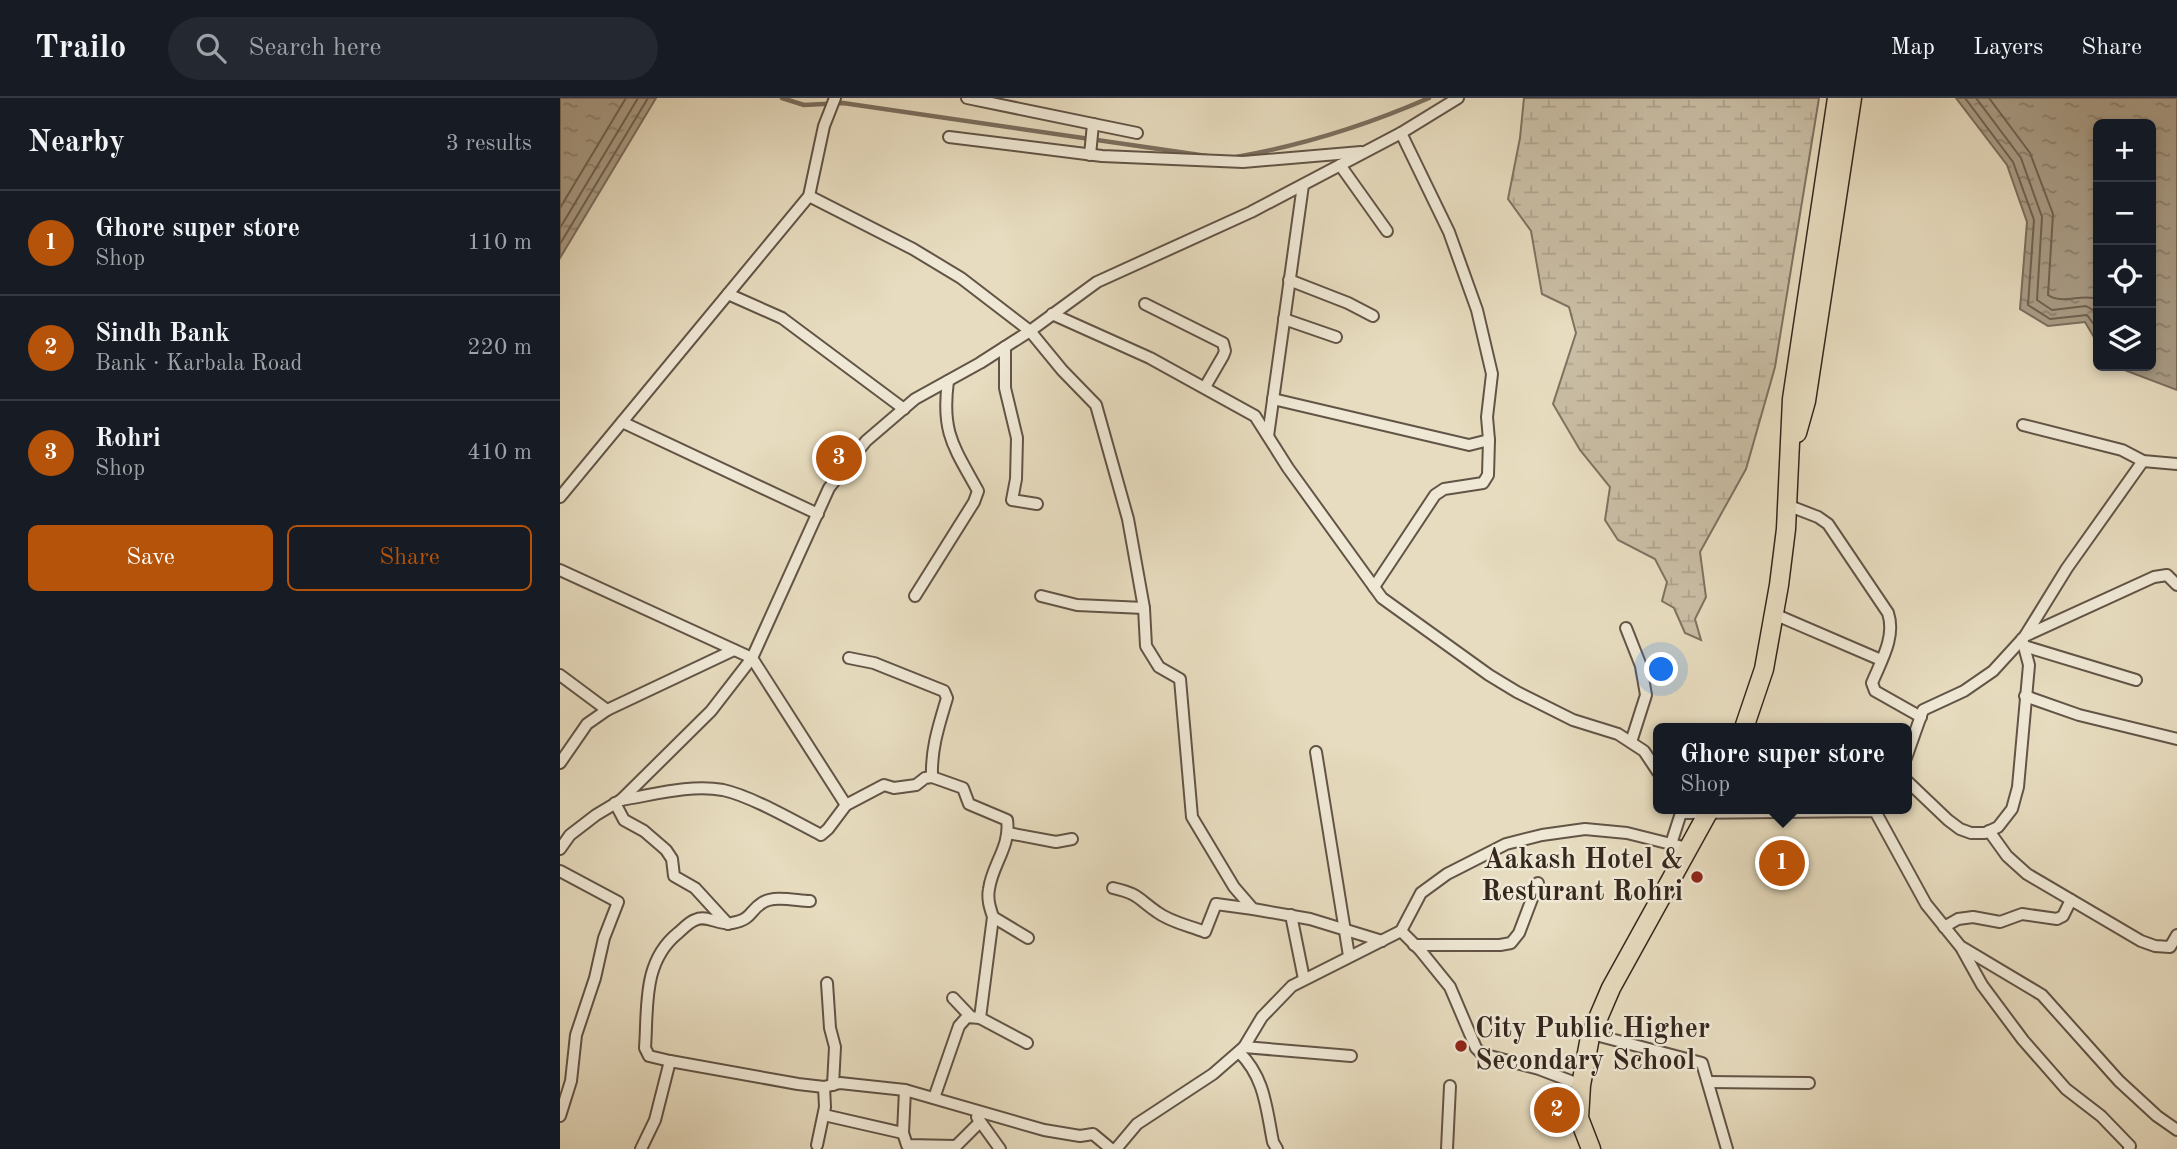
<!DOCTYPE html>
<meta charset="utf-8">
<style>
:root{--surface:#171b24;--page:#242831;--text:#f1f3f6;--muted:#9ea1a6;--line:#363941;--accent:#b45309}
body{margin:0;font-family:"Old Standard TT",serif;background:var(--page);color:var(--text)}
.controls{position:absolute;right:21px;top:21px;display:grid;overflow:hidden;border-radius:10px;box-shadow:0 4px 10px #0003}
.controls button{width:63px;height:63px;display:grid;place-items:center;padding:0;border:0;border-bottom:2px solid var(--line);background:var(--surface);color:var(--text);font:35px sans-serif}
.you{position:absolute;left:1102px;top:572px;width:24px;height:24px;margin:-18px;border:5px solid #fff;border-radius:50%;background:#1a73e8;box-shadow:0 0 0 10px #1a73e833}
.badge{display:grid;place-items:center;width:46px;height:46px;border-radius:50%;background:var(--accent);color:#fff;font-size:23px;font-weight:700}
.pin{position:absolute;translate:-50% -50%;border:4px solid #fff;box-shadow:0 2px 7px #0006}
.popup{position:absolute;left:1093px;top:625px;width:259px;height:91px;box-sizing:border-box;display:grid;place-content:center;border-radius:10px;background:var(--surface);filter:drop-shadow(0 2px 5px #0005);font-size:23px;white-space:nowrap;color:var(--muted)}
.popup b{font-size:26px;color:var(--text)}
.popup::after{content:'';position:absolute;left:50%;top:100%;margin-left:-14px;border:14px solid transparent;border-top-color:var(--surface)}
.list{margin:0;padding:0;list-style:none}
h2{display:flex;justify-content:space-between;align-items:center;height:91px;margin:0;padding:0 28px;font-size:30px}
h2 small{font-size:23px;font-weight:400;color:var(--muted)}
.list li{display:grid;grid-template-columns:46px 1fr auto;gap:21px;align-items:center;box-sizing:border-box;height:105px;padding:0 28px;border-top:2px solid var(--line)}
.list b{display:block;font-size:26px;white-space:nowrap}
.list p{margin:0;font-size:23px;white-space:nowrap;color:var(--muted)}
.list em{font-size:23px;font-style:normal;color:var(--muted)}
.actions{display:flex;gap:14px;padding:21px 28px}
.actions a{flex:1;padding:16px 0;border:2px solid var(--accent);border-radius:10px;text-align:center;font-size:24px;color:var(--accent)}
.actions .main{background:var(--accent);color:#fff}
.icon{flex:none;width:38px;height:38px;fill:none;stroke:currentColor;stroke-width:2;stroke-linecap:round;stroke-linejoin:round}
.map{position:relative;flex:none;width:1617px;height:1051px;overflow:hidden}
header{display:flex;align-items:center;gap:42px;box-sizing:border-box;height:98px;padding:0 35px;background:var(--surface);border-bottom:2px solid var(--line)}
header strong{font-size:33px}
nav{display:flex;gap:38px;margin-inline-start:auto;font-size:24px}
.search{width:490px;height:63px;background:var(--page);display:flex;align-items:center;gap:18px;box-sizing:border-box;padding:0 24px;border-radius:38px;color:var(--muted);font-size:26px}
main{display:flex}
aside{flex:1;background:var(--surface)}
.map>svg:first-child{display:block}
</style>
<header>
<strong>Trailo</strong>
<div class="search"><svg class="icon" aria-label="search" viewBox="0 0 24 24"><circle cx="10" cy="10" r="6"/><path d="M15 15l6 6"/></svg>Search here</div>
<nav><a>Map</a><a>Layers</a><a>Share</a></nav>
</header>
<main>
<aside>
<h2>Nearby<small>3 results</small></h2>
<ul class="list">
<li><span class="badge">1</span><div><b>Ghore super store</b><p>Shop</p></div><em>110 m</em></li>
<li><span class="badge">2</span><div><b>Sindh Bank</b><p>Bank · Karbala Road</p></div><em>220 m</em></li>
<li><span class="badge">3</span><div><b>Rohri</b><p>Shop</p></div><em>410 m</em></li>
</ul>
<div class="actions"><a class="main">Save</a><a>Share</a></div>
</aside>
<div class="map">
<svg width="1617" height="1051" viewBox="0 0 1617 1051">
<defs>
<pattern id="wetland-marsh" width="20" height="14" patternUnits="userSpaceOnUse" patternTransform="scale(1.75)"><rect width="20" height="14" fill="#c9bda4"/><path d="M1 5h8M5 5V1M11 12h8M15 12V8" fill="none" stroke="#ada28d"/></pattern>
<pattern id="water-ripples" width="26" height="14" patternUnits="userSpaceOnUse" patternTransform="scale(1.75)"><rect width="26" height="14" fill="#aa9e88"/><path d="M2 4q2-2 4 0t4 0M15 11q2-2 4 0t4 0" fill="none" stroke="#8b816f"/></pattern>
</defs>
<rect width="100%" height="100%" fill="#e7dcbf"/>
<filter id="stains"><feTurbulence type="fractalNoise" baseFrequency=".00286" numOctaves="4"/><feColorMatrix values="0 0 0 0 .2 0 0 0 0 .09 0 0 0 0 .02 0 0 0 .5 -.17"/></filter>
<radialGradient id="worn" r=".72"><stop offset=".6" stop-color="#630" stop-opacity="0"/><stop offset="1" stop-color="#630" stop-opacity=".3"/></radialGradient>
<path fill="url(#wetland-marsh)" stroke="#7f7261" stroke-width="2" d="M964 0H1259L1215 269 1186 371 1140 454 1146 499 1135 521 1141 542 1125 535 1114 510 1102 503 1107 484 1095 461 1058 442 1045 422 1050 389 1020 352 993 306 1016 235 1009 209 982 196 971 133 948 101 960 40Z"/>
<g fill="url(#water-ripples)" stroke="#7b6e5e" stroke-width="2">
<path d="M0 0H96L0 160Z"/>
<path d="M1396 0H1617V292L1554 268H1591V26H1538V246L1525 224 1488 228 1460 211 1467 124 1447 67Z"/>
</g>
<g fill="none" stroke-linecap="round" stroke-linejoin="round">
<g stroke="#706253" stroke-width="2">
<path d="M1405 0 1453 64 1474 122 1468 207 1490 221 1527 217 1538 232"/>
<path d="M1416 0 1461 60 1482 119 1477 202 1492 212 1526 208 1538 215"/>
<path d="M1429 0 1470 55 1493 116 1488 197C1502 207 1522 195 1538 201"/>
<path d="M0 110 66 0"/>
<path d="M0 130 78 0"/>
<path d="M0 146 88 0"/>
</g>
<g stroke="#7b6e5e" stroke-width="4.5">
<path d="M222 0 244 7 283 5 647 58"/>
<path d="M676 59C744 47 805 28 869 0"/>
</g>
<g stroke="#625446" stroke-width="14">
<g id="street">
<path d="M407 0 577 35"/>
<path d="M389 39 542 58 683 64 801 54"/>
<path d="M530 57 533 26"/>
<path d="M780 67 827 133"/>
<path d="M249 98 353 151 401 180 470 233 502 272 536 307 568 421 584 510 586 548 599 569 620 581 632 719 674 789 693 811 750 821 822 843"/>
<path d="M729 182 788 205 813 218"/>
<path d="M168 196 222 220 344 311"/>
<path d="M585 206 663 245 665 253 663 258 645 289"/>
<path d="M492 216 590 260 695 318 728 370 822 500 929 577 957 594 1013 622 1058 636 1084 653 1098 674"/>
<path d="M724 221 776 239"/>
<path d="M445 249V290L457 340 456 381 452 402 477 406"/>
<path d="M713 301 909 347 929 342"/>
<path d="M62 324 258 416"/>
<path d="M1463 327 1562 352 1583 363 1617 366"/>
<path d="M708 338 743 87"/>
<path d="M0 399 249 98 264 28 275 0"/>
<path d="M1227 407 1258 419 1268 426 1328 515C1336 539 1321 563 1312 585L1315 593 1361 619"/>
<path d="M0 472 192 560 286 707"/>
<path d="M814 489 875 397 884 391 923 385 928 377 929 342 927 319 932 276 917 212 889 134 841 35"/>
<path d="M355 498 414 404 418 393C394 349 381 335 388 283"/>
<path d="M481 498 517 507 584 510"/>
<path d="M1214 516 1321 562"/>
<path d="M1066 530 1081 568 1086 597 1071 644"/>
<path d="M1465 538 1594 479 1607 477 1617 487"/>
<path d="M1464 548 1576 582"/>
<path d="M289 560 314 565 384 593 387 600C379 627 371 650 372 679"/>
<path d="M0 577 47 612"/>
<path d="M1465 598 1519 617 1617 641"/>
<path d="M756 654 789 858"/>
<path d="M1346 660 1363 612 1404 593 1433 573 1465 538 1507 470 1583 363"/>
<path d="M0 665 27 626 47 612 174 552"/>
<path d="M1346 682 1388 722 1400 731 1411 735H1425L1438 729 1452 711 1458 689 1469 567 1462 541"/>
<path d="M61 702C93 697 130 686 163 692 191 698 234 723 261 737L268 731 286 707 324 687 334 690 356 687 365 680 372 679 403 690 409 706 447 722C451 748 432 767 429 791 427 801 430 810 433 819L420 920 467 945"/>
<path d="M55 705 64 722 84 733 106 752 112 761 114 778 135 790 168 826"/>
<path d="M1121 715 1315 713 1366 806 1400 848 1482 897 1559 983 1597 1018 1617 1032"/>
<path d="M1429 733 1447 758 1467 776 1581 843 1595 848 1610 849 1617 837"/>
<path d="M448 735 496 744 512 741"/>
<path d="M1111 746 1121 715 1119 711"/>
<path d="M0 751 10 737 36 717 61 702 151 613 192 560 269 390 306 343 355 301 420 265 470 233 537 184 691 114 841 35 898 0"/>
<path d="M0 773 58 804 44 840 35 880 16 937 11 983 0 1018"/>
<path d="M553 790C579 796 577 800 597 814 610 824 630 828 645 834L656 806 693 811"/>
<path d="M731 817 744 881"/>
<path d="M433 819 468 840"/>
<path d="M1384 829 1398 821 1413 819 1440 824 1462 816 1497 821 1503 818 1511 802"/>
<path d="M841 833 860 852 890 889 916 950 922 956 979 971 1021 987"/>
<path d="M854 847H940L951 845 959 835 978 785"/>
<path d="M1402 851 1422 887 1463 942 1506 991 1541 1018 1570 1048 1569 1051"/>
<path d="M267 885 270 930 275 949 273 987"/>
<path d="M393 900 411 919"/>
<path d="M1032 936 1142 965 1167 1051"/>
<path d="M684 949 791 958"/>
<path d="M679 954C705 980 706 1009 713 1044L717 1051"/>
<path d="M110 963 89 958 85 950C88 909 82 864 118 835 123 831 129 824 135 822 147 816 160 828 172 825 193 821 189 813 202 805 214 797 237 803 250 803"/>
<path d="M1148 984 1249 985"/>
<path d="M345 992 343 1035 347 1047 396 1048 420 1024"/>
<path d="M374 1000 399 928 407 919 420 920"/>
<path d="M264 1017 343 1035"/>
<path d="M417 1019 440 1051"/>
<path d="M257 1047 265 1009 264 989"/>
<path d="M81 1051 95 1022 110 963 238 986 264 989 280 985 345 992 484 1032 520 1038 533 1036 551 1051"/>
<path d="M556 1051 577 1026 653 976 684 949 702 919 732 888 841 833 861 795 887 776 946 746 982 737 1025 731 1067 735 1127 750"/>
<path d="M887 1051 890 988"/>
</g>
</g>
<g stroke="#35261e" stroke-width="21">
<g id="primary">
<path d="M1237 335 1246 303 1292 0"/>
<path d="M1184 630 1204 571 1219 487 1226 431 1232 301 1277 0"/>
<path d="M1031 1051 1019 1020 1021 987 1030 939 1051 890 1150 711"/>
</g>
</g>
<use href="#street" stroke="#efe8d5" stroke-width="10"/>
<use href="#primary" stroke="#e7dcbf" stroke-width="18"/>
</g>
<g fill="#8f2418" stroke="#efe8d5" stroke-width="2.5">
<circle cx="1137" cy="779" r="7"/>
<circle cx="901" cy="948" r="7"/>
</g>
<g text-anchor="middle" dominant-baseline="central" stroke-width="5" stroke-linejoin="round" paint-order="stroke">
<g font-size="28" font-weight="bold" fill="#35261e" stroke="#efe8d5" text-anchor="end">
<text x="1123" y="763">Aakash Hotel &amp;<tspan x="1123" dy="32">Resturant Rohri</tspan></text>
<text x="915" y="932" text-anchor="start">City Public Higher<tspan x="915" dy="32">Secondary School</tspan></text>
</g>
</g>
<rect width="100%" height="100%" filter="url(#stains)"/>
<rect width="100%" height="100%" fill="url(#worn)"/>
</svg>
<div class="controls">
<button>+</button>
<button>−</button>
<button><svg class="icon" aria-label="locate" viewBox="0 0 24 24"><circle cx="12" cy="12" r="6"/><path d="M12 2v4M12 18v4M2 12h4M18 12h4"/></svg></button>
<button><svg class="icon" aria-label="layers" viewBox="0 0 24 24"><path d="M12 4l9 5-9 5-9-5zM3 14l9 5 9-5"/></svg></button>
</div>
<div class="you"></div>
<div class="pin badge" style="left:1222px;top:765px">1</div>
<div class="popup"><b>Ghore super store</b>Shop</div>
<div class="pin badge" style="left:997px;top:1012px">2</div>
<div class="pin badge" style="left:279px;top:360px">3</div>
</div>
</main>
